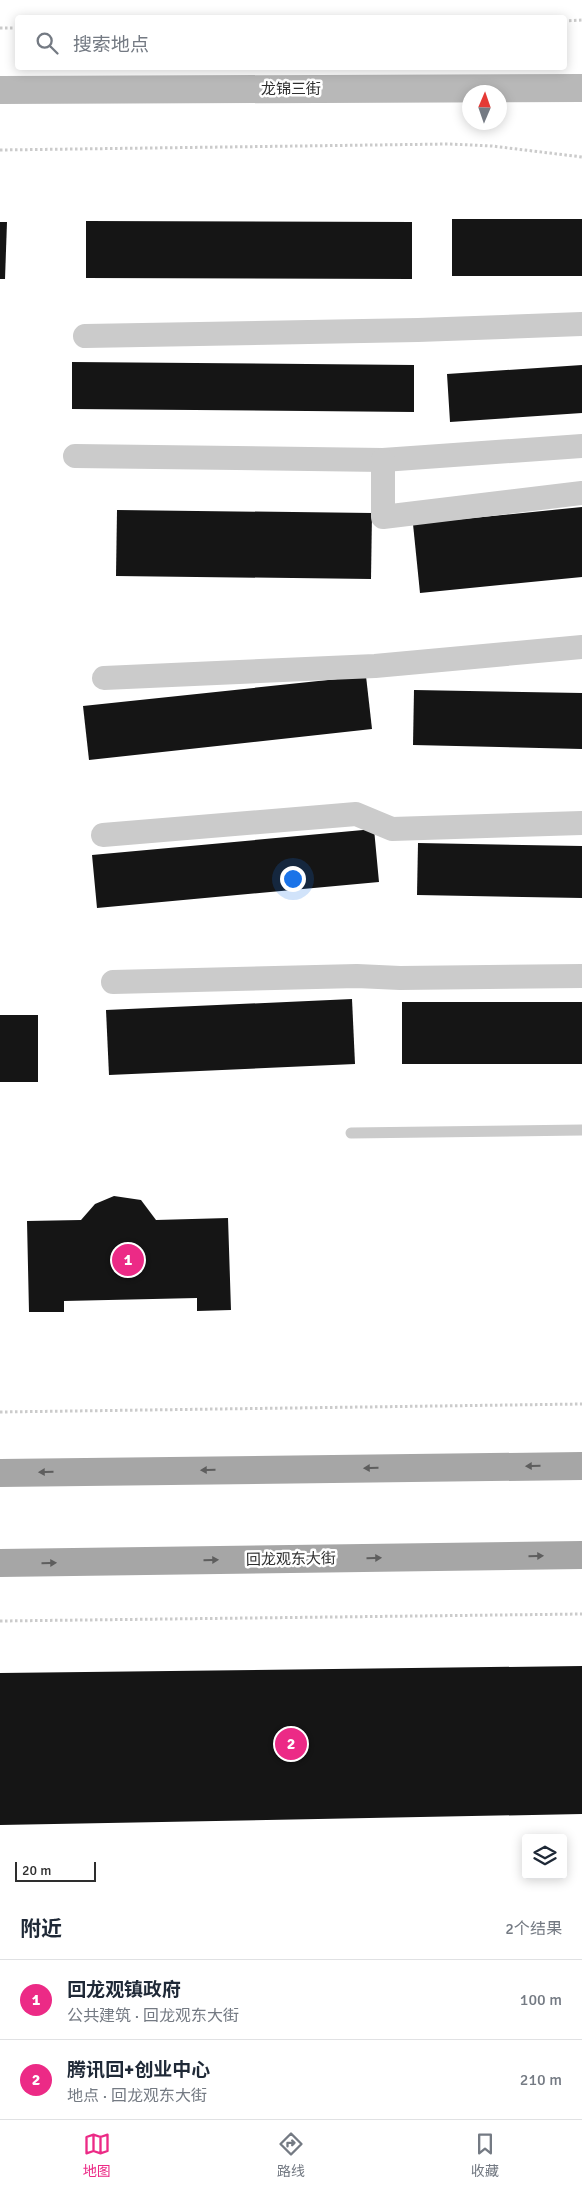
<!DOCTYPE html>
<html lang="zh">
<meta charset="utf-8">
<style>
:root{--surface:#fff;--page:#f6f6f7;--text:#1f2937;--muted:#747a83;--line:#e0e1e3;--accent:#ec2a86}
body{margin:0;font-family:Signika,"Noto Sans SC",sans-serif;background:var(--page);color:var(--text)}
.controls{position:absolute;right:15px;bottom:15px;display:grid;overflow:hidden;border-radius:5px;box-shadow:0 2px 12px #0003}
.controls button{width:45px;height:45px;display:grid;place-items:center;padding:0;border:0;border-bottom:1px solid var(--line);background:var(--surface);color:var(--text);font:25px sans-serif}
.compass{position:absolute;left:462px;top:85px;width:45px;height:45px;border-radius:50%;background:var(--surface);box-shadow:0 2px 12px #0003;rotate:2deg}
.scale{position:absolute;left:15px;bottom:12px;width:81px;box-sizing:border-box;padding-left:5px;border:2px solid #2e2e2e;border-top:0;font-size:14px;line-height:18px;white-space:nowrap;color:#2e2e2e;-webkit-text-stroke:4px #fff;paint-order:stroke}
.you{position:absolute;left:292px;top:878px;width:18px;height:18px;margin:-12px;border:4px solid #fff;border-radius:50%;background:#1a73e8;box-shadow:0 0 0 8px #1a73e833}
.badge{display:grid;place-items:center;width:32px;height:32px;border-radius:50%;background:var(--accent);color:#fff;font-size:16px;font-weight:700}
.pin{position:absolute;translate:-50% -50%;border:2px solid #fff;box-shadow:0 1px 5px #0006}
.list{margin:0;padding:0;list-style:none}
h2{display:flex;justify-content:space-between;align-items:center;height:65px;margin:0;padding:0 20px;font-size:21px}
h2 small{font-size:16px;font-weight:400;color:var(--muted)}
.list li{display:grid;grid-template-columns:32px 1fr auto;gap:15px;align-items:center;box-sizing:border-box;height:80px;padding:0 20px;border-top:1px solid var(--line)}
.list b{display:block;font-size:19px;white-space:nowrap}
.list p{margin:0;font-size:16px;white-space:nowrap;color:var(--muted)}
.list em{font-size:16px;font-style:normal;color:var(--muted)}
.icon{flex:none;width:28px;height:28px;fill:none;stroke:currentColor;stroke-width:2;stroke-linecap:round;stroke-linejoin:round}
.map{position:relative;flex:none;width:582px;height:1894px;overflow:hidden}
.search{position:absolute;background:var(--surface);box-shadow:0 2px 12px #0003;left:15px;right:15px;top:15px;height:55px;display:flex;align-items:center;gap:12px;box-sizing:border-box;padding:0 18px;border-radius:5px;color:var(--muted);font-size:19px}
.sheet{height:225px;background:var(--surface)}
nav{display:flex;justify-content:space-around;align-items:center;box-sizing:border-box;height:70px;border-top:1px solid var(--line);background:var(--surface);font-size:14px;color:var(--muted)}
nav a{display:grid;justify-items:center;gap:2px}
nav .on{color:var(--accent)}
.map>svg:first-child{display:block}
</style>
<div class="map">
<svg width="582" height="1894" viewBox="0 0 582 1894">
<rect width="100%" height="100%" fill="#fff"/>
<g fill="#151515">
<rect x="452" y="219" width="130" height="57"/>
<path d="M86 221 412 222V279L86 278Z"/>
<path d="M0 222H7L5 279H0Z"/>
<path d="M72 362 414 365V412L72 409Z"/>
<path d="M582 365V413L450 422 447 374Z"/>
<path d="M582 507V577L420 593 413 524Z"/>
<path d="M117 510 372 513 371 579 116 576Z"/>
<path d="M366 676 372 729 89 760 83 706Z"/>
<path d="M414 690 582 693V749L413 745Z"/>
<path d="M374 829 379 882 97 908 92 855Z"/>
<path d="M418 843 582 846V898L417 895Z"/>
<path d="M352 999 355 1064 109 1075 106 1010Z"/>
<rect x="402" y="1002" width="180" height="62"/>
<rect x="0" y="1015" width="38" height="67"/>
<path d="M114 1196 141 1200 156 1220 228 1218 231 1310 197 1311V1298L64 1301V1312H29L27 1221 81 1220 95 1204Z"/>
<path d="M582 1666V1814L0 1825V1673Z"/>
</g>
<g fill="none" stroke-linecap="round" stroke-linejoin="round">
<g stroke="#cbcbcb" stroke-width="3" stroke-dasharray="2.5 2.5" stroke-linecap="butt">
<path d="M564 21 582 20"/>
<path d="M0 28H18"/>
<path d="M0 150 449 144 492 146 582 157"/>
<path d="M0 1412 582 1404"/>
<path d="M0 1621 582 1614"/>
</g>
<path stroke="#cbcbcb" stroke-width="11" d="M351 1133 582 1130"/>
<g stroke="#cbcbcb" stroke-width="24">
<path d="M85 336 418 330 582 324"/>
<path d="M75 456 383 460 582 446"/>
<path d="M383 460V517L582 493"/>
<path d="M104 678 375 666 582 647"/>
<path d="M103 835 356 814 392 829 582 823"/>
<path d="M113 982 357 976 400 978 582 976"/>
</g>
<path stroke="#b8b8b8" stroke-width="28" d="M0 90 582 88"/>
<g stroke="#a6a6a6" stroke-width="28">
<path d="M0 1473 582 1466"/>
<path d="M0 1563 582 1555"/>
</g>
</g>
<defs><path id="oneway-solid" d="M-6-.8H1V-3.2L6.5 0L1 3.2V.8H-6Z" transform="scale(1.25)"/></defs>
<g fill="#5e5e5e">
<use href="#oneway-solid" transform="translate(533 1466) rotate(179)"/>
<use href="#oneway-solid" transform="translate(371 1468) rotate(179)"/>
<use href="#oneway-solid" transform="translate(208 1470) rotate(179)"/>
<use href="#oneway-solid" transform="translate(46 1472) rotate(179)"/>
<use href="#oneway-solid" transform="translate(536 1556) rotate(-1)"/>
<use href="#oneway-solid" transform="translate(374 1558) rotate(-1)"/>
<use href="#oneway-solid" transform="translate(211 1560) rotate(-1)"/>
<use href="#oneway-solid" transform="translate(49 1563) rotate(-1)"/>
</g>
<g text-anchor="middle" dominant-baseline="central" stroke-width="5" stroke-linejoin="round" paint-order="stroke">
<g font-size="15" fill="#2e2e2e" stroke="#fff">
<text x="291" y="89">龙锦三街</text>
<text transform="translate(291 1559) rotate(-1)">回龙观东大街</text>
</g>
</g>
</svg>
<div class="controls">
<button><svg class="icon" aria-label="layers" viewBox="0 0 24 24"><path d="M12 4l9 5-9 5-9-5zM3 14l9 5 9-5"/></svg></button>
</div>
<svg class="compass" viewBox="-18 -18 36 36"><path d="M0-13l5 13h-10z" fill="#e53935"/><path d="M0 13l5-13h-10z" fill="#747a83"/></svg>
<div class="scale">20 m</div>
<div class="you"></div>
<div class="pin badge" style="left:128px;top:1260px">1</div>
<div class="pin badge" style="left:291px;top:1744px">2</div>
<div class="search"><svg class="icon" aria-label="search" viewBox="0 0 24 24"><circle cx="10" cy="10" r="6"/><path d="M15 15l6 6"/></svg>搜索地点</div>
</div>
<section class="sheet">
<h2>附近<small>2个结果</small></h2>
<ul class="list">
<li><span class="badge">1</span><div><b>回龙观镇政府</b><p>公共建筑 · 回龙观东大街</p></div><em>100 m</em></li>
<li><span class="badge">2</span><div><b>腾讯回+创业中心</b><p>地点 · 回龙观东大街</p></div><em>210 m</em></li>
</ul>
</section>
<nav>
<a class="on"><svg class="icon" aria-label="map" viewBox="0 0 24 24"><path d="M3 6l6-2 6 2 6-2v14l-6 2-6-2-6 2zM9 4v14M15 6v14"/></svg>地图</a>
<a><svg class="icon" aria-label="directions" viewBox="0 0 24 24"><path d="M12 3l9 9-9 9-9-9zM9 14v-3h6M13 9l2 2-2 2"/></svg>路线</a>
<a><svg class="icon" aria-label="saved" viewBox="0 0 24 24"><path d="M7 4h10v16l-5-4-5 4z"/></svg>收藏</a>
</nav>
